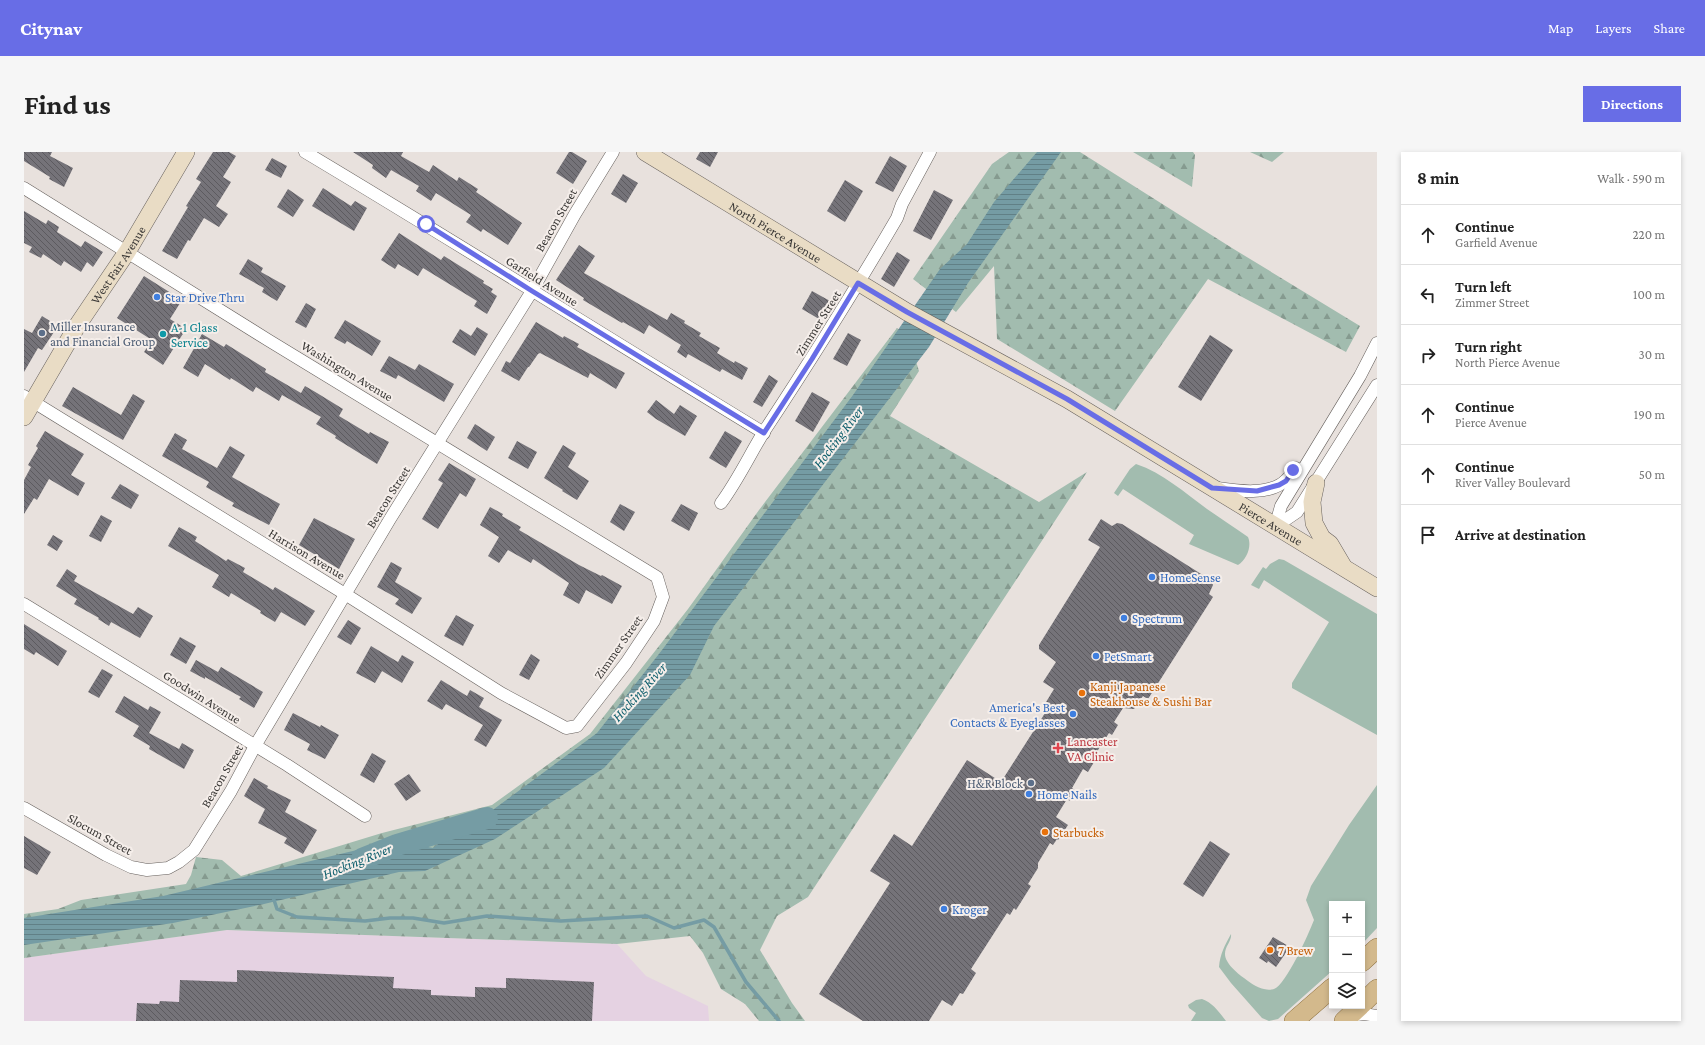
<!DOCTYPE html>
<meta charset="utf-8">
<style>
:root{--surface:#fff;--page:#f6f6f6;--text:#222;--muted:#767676;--line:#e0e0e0;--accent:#686de6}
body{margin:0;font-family:"Crimson Pro",serif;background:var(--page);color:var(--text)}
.controls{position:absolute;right:12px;bottom:12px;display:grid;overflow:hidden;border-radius:0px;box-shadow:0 2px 6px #0003}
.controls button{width:36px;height:36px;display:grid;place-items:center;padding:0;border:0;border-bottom:1px solid var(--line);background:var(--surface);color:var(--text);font:20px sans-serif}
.stop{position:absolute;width:12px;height:12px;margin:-9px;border:3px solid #686de6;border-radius:50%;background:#fff}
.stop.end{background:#686de6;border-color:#fff;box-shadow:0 1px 4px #0008}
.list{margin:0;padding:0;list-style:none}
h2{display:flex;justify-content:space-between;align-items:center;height:52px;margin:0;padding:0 16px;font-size:17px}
h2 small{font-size:13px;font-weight:400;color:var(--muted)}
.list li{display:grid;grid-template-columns:26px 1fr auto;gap:12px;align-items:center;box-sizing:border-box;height:60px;padding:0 16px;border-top:1px solid var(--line)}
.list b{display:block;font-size:15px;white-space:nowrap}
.list p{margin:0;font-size:13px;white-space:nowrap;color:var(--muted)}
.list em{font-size:13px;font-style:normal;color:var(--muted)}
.icon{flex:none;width:22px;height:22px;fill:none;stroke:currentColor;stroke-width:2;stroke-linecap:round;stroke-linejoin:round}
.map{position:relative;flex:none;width:1353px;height:869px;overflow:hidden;border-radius:0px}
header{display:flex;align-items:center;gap:24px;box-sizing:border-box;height:56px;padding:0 20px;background:var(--accent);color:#fff}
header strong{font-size:19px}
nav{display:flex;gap:22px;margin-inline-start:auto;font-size:14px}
.intro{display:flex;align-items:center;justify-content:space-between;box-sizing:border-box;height:96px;padding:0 24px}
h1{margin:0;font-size:28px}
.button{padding:10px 18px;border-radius:0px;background:var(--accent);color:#fff;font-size:14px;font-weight:700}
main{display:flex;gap:24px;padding:0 24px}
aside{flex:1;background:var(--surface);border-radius:0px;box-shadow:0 2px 6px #0003}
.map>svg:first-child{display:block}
</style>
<header>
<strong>Citynav</strong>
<nav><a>Map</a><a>Layers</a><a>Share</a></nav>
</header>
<div class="intro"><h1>Find us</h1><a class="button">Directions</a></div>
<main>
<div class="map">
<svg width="1353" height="869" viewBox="0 0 1353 869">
<defs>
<pattern id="forest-firs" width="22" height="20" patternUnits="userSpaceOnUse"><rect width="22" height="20" fill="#a2bcaf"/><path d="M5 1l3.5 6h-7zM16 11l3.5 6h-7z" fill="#859a8f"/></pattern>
<pattern id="water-rules" width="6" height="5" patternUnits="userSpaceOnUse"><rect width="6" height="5" fill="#759ca4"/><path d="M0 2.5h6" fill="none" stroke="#618086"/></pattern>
<pattern id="building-back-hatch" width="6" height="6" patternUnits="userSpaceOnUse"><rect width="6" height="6" fill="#757379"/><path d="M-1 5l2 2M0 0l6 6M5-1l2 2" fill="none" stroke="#5c5a5f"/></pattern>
</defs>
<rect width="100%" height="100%" fill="#e8e1dd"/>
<path fill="#e5d2e2" d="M203 778 593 792 622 824 684 854 685 869H0V806Z"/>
<g fill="#a2bcaf">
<path d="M1112 312C1139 321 1161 341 1183 357 1196 366 1210 375 1224 385 1228 394 1223 407 1214 413L1165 392 1170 383 1099 337 1094 344 1090 341 1106 317Z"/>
<path d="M1255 407 1260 408 1353 462V583L1268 536V531L1305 470 1240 428 1235 437 1227 433 1239 415 1242 417 1246 412Z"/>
<path d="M1353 633V776L1338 792V752H1308V819L1254 867 1245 869 1238 866 1207 831 1195 815C1196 802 1201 793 1207 782 1208 789 1201 794 1201 802 1201 811 1213 821 1220 826 1228 832 1238 840 1250 837 1262 833 1285 781 1290 768L1282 748 1287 734 1325 673Z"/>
<path d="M1178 847C1189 851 1195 860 1202 869H1167L1172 861 1165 856 1164 853 1172 848Z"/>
</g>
<g fill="url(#forest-firs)">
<path d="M985 0H1056L1208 96 1336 174 1322 200 1184 127 1091 259 973 187 970 114 932 160 889 127 968 12Z"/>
<path d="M1109 0H1169L1171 3 1168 35Z"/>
<path d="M1226 0H1260L1248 10Z"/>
<path d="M873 176 886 190 895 219 866 264 1015 350 1063 320 784 745 753 764 736 798 768 851 781 869H735L721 852 697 837 679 801 666 784 593 792 203 778 0 806V762L34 757 57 748 162 732 167 723 172 705 198 708 217 724 358 681 468 653 566 582 664 457 735 358Z"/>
</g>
<path fill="url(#water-rules)" d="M1013 0H1037L944 131 905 195 690 474 666 523 580 616 471 687 401 719 375 720 240 752 149 771 0 793V766L139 744 354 693 375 698 394 693 409 696 449 663 470 657 573 581 638 498 829 243 916 117 943 92 970 50Z"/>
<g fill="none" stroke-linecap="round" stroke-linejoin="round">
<path stroke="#759ca4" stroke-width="3.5" d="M249 745 253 757 273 765 341 769 366 766H389L420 771 463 764 537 769 623 764 650 776 680 768 690 775 722 830 755 869"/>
<path stroke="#759ca4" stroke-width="22" d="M338 707 373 693 463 666"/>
</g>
<g fill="url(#building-back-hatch)">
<path d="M0 0H28L26 4 49 16 40 35 25 27 26 25 0 9Z"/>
<path d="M189 0H205L212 4 199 25 207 30 192 54 204 62 195 75 180 66 166 89 164 88 153 107 138 99 164 55 162 54 177 30 172 27Z"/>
<path d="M329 0H379L377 4 405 20 409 13 433 29 435 25 454 37 452 40 498 71 484 93 459 77 457 80 442 70 447 63 412 41 407 49 392 39 395 34 367 18 362 26 348 16 349 13Z"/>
<path d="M545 0H548L563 9 549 32 532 21Z"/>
<path d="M676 0H694L686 15 672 7Z"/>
<path d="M866 4 883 14 869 40 851 31Z"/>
<path d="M248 6 263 14 257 26 241 18Z"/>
<path d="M599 22 614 31 602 51 587 42Z"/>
<path d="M821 28 839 39 821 70 803 59Z"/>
<path d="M299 36 327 54 331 49 343 56 330 79 288 54Z"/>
<path d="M264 37 280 48 269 65 253 55Z"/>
<path d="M910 38 929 48 907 88 889 79Z"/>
<path d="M0 59 22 72 24 68 35 75 33 80 57 95 61 89 79 100 69 115 63 110 57 120 40 109 37 114 19 102 17 106 5 100 8 95 0 91Z"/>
<path d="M375 81 417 108 420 104 460 129 459 131 469 137 467 140 473 144 463 162 450 154 453 149 399 116 394 124 374 112 371 117 357 108Z"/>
<path d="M555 93 571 104 560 121 643 168 647 161 661 169 660 171 677 181 675 184 696 196 693 201 710 211 711 209 724 216 718 228 698 217 696 220 664 202 662 206 653 200 657 193 625 173 620 182 599 170 598 171 559 148 560 146 532 128Z"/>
<path d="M873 100 886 108 870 135 857 127Z"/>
<path d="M224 107 239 116 237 120 262 134 253 149 238 140 240 136 215 122Z"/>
<path d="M120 124 158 148 146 167 162 177 139 213 120 200 128 188 93 166Z"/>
<path d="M788 139 806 149 795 167 778 157Z"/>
<path d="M282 151 292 157 282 176 271 170Z"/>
<path d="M18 164 34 174 18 198 14 196 0 220V177L8 181Z"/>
<path d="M321 168 357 189 348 204 323 189 321 192 310 186Z"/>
<path d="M512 170 539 186 540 184 555 192 553 195 601 221 592 237 566 221 564 226 516 201 514 202 505 215H504L495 229 477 219 482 209 486 211Z"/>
<path d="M453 175 464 182 451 204 428 190 436 177 447 184Z"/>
<path d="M824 181 837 188 823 214 809 207Z"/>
<path d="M178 182 200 195 202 192 242 217 241 220 277 241 281 234 293 241 319 257 315 264 345 282 346 280 365 290 353 312 311 286 312 284 292 272 297 265 258 243 255 249 232 235 229 240 207 226 206 228 181 212 174 225 159 216Z"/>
<path d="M1186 183 1209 198 1177 249 1154 235Z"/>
<path d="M365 204 391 218 395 212 430 232 420 250 374 223 372 227 356 219Z"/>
<path d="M745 223 754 229 738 255 729 250Z"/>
<path d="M49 235 97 263 109 242 121 249 99 288 38 254Z"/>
<path d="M788 240 806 250 789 280 771 269Z"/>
<path d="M632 248 650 262 656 253 673 264 661 284 632 267 623 260Z"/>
<path d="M451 272 471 285 463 299 443 286Z"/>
<path d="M21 279 60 302 47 323 61 331 54 344 25 327 13 348 10 346 0 362V328L7 315 4 313 14 296 12 294Z"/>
<path d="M701 279 718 289 702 316 685 306Z"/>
<path d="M151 281 163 288 158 297 193 316 206 294 221 303 208 325 256 352 245 373 208 354 210 351 182 335 185 330 138 304Z"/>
<path d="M493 289 513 300 504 317 484 306Z"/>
<path d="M539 293 552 301 544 315 565 329 553 348 538 339 539 338 520 326Z"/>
<path d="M425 311 452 327 442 345 436 341 414 377 398 367 419 331 414 328Z"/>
<path d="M96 332 115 343 107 357 87 346Z"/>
<path d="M596 352 611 360 600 379 586 370Z"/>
<path d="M657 352 674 361 665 379 647 369Z"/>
<path d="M466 355 479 362 478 364 497 375 495 378 555 413 577 424 578 423 598 434 588 452 562 438 555 452 539 443 545 431 509 407 507 411 484 398 475 411 464 404 475 385 456 373Z"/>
<path d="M77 363 88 369 77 390 65 384Z"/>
<path d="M290 366 331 387 315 417 275 393Z"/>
<path d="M1077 367 1088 374 1093 371 1098 372 1185 427 1189 433 1185 442 1189 445 1124 547 1119 544 1110 557 1099 556 1090 570 1094 573 1088 583 1085 581 1067 609 1070 610 1064 620 1059 617 1048 636 1052 639 1046 649 1043 647 1032 665 1044 673 1034 688 1033 687 1029 693 1026 691 1014 711V716L1004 732 1007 734 992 758 990 756 986 763 983 761 947 817 952 821 939 842 936 841 928 854 918 848 905 869H839L795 842 866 731 846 719 870 682 888 694 943 608 977 630 1023 558 1019 555 1030 537 1019 530 1032 510 1015 497V493L1076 395 1064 388Z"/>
<path d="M155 375 173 385 171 389 202 409 204 407 221 416 219 420 249 438 251 435 291 459 281 474 257 460 251 470 236 461 237 459 207 441 205 445 188 435 195 423 144 394Z"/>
<path d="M29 383 39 389 33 399 23 393Z"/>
<path d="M367 410 378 416 371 430 398 446 388 462 371 452 375 447 353 435Z"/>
<path d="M43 417 53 424 50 429 109 462 114 455 129 464 116 486 87 470 85 474 74 467 75 466 50 452 53 447 32 434Z"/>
<path d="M432 463 450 473 439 494 420 484Z"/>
<path d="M324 468 337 476 327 493 313 485Z"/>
<path d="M0 472 43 499 34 514 12 500 10 503 0 497Z"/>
<path d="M156 485 172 494 162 512 146 503Z"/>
<path d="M347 494 374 510 378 503 390 510 378 531 358 519 351 531 332 521Z"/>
<path d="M507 502 516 508 505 528 495 523Z"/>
<path d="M172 508 194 520 197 515 239 540 230 556 215 547 217 545 181 525V527L166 519Z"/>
<path d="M78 517 89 523 75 546 64 540Z"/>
<path d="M417 528 443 544 446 538 460 546 455 555 478 568 462 595 450 588 459 573 422 552 418 558 403 549Z"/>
<path d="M100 544 124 558 126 554 137 560 125 581 155 597 158 591 170 598 160 617 125 597 126 594 109 584 115 574 91 560Z"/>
<path d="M269 561 296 575 297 573 315 583 301 607 283 598 286 592 260 578Z"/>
<path d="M348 601 362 609 350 631 336 623Z"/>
<path d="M385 622 397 639 382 649 370 632Z"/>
<path d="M230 626 244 634 243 636 267 648 261 660 293 678 279 702 260 691 263 686 234 671 241 657 220 644Z"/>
<path d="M0 684 27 700 13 723 0 716Z"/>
<path d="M1186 689 1206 702 1179 745 1159 732Z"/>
<path d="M1249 785 1266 795 1252 815 1244 809 1243 811 1235 806Z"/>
<path d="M213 818 370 825 369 836 407 838V843L451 845V835L482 836V826L570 830 568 869H112L113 851 135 852 136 849 155 850 156 828 213 830Z"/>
</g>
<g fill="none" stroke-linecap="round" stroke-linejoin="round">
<g stroke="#66605d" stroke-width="13">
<g id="street">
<path d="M281 0C435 92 587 188 740 281"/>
<path d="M0 36 244 188 633 425 639 445 630 469 602 511 553 574 542 576 477 541 321 442 0 244"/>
<path d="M1193 336C1213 339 1246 344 1262 328 1266 325 1268 320 1272 316"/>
<path d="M697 351C714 328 726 302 741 278 787 208 831 138 873 66L878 52 906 0"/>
<path d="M1251 375 1257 354 1336 224 1353 191"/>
<path d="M1251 375 1273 360 1353 233"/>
<path d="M0 452 263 613 341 664"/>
<path d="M0 656 82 703 107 715 123 718 144 716 155 710 170 698 207 639 231 594 366 367 508 139 551 62 589 0"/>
<path d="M1326 864 1340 862 1353 864"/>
</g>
</g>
<g stroke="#66605d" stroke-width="18">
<g id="secondary">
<path id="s1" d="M621 0 883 160 1043 247 1353 436"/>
<path id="s2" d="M0 265 53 174 103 100 162 0"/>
<path d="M1292 331 1288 350 1290 371 1298 386 1306 392 1319 414"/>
</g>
</g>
<g stroke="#8b6e3c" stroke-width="20">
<g id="primary">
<path d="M1338 810 1353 796"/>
<path d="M1338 852 1353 837"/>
<path d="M1270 869 1308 836"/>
<path d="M1320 869 1336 854"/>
</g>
</g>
<use href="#street" stroke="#fff" stroke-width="12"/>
<use href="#secondary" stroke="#e9dcc5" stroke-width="17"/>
<use href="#primary" stroke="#d3b98c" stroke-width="19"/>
</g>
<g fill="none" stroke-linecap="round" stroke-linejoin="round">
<path stroke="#686de6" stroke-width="5" d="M402 72 508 139 740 281 788 207 834 131 883 160 1043 247 1188 336 1233 339 1255 333 1262 329 1269 318"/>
</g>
<g fill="#3f7fe0" stroke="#f5eeea" stroke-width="1.5">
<circle cx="133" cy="145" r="4"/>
<circle cx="1128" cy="425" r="4"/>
<circle cx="1100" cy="466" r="4"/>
<circle cx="1072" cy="504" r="4"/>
<circle cx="1049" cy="562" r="4"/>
<circle cx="1005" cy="642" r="4"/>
<circle cx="920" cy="757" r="4"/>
</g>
<g fill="#5c6f8a" stroke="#f5eeea" stroke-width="1.5">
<circle cx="18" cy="181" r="4"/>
<circle cx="1007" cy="631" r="4"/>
</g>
<circle fill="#0f9aa8" stroke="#f5eeea" stroke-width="1.5" cx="139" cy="182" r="4"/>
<g fill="#e8710a" stroke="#f5eeea" stroke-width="1.5">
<circle cx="1058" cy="541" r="4"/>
<circle cx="1021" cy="680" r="4"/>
<circle cx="1246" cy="798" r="4"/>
</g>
<path fill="#e0444e" stroke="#f5eeea" stroke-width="1.5" d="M1032 590h4v4h4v4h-4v4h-4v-4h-4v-4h4z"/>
<g text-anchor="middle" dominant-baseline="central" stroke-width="4" stroke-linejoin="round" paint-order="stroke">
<g font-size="13" fill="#3b3937" stroke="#f5eeea">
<text transform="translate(532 68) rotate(-60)">Beacon Street</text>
<text stroke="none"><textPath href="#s1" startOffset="153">North Pierce Avenue</textPath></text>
<text stroke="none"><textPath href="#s2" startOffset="179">West Fair Avenue</textPath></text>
<text transform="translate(518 129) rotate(32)">Garfield Avenue</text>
<text transform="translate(794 171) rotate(-58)">Zimmer Street</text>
<text transform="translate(323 219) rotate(31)">Washington Avenue</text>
<text transform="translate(364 345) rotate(-58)">Beacon Street</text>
<text stroke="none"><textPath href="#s1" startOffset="728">Pierce Avenue</textPath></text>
<text transform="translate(283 402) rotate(31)">Harrison Avenue</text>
<text transform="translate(594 495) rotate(-55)">Zimmer Street</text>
<text transform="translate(178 545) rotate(32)">Goodwin Avenue</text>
<text transform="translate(198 624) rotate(-60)">Beacon Street</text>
<text transform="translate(76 682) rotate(29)">Slocum Street</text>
</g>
<g font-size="13" fill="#366cbe" stroke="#f5eeea" text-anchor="start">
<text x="141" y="145">Star Drive Thru</text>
<text x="1136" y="425">HomeSense</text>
<text x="1108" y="466">Spectrum</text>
<text x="1080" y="504">PetSmart</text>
<text x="1041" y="555" text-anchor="end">America's Best<tspan x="1041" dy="15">Contacts &amp; Eyeglasses</tspan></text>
<text x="1013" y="642">Home Nails</text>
<text x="928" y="757">Kroger</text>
</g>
<g font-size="13" fill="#4e5e75" stroke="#f5eeea" text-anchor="start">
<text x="26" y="174">Miller Insurance<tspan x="26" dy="15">and Financial Group</tspan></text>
<text x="999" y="631" text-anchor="end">H&amp;R Block</text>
</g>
<g font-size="13" fill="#0d838f" stroke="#f5eeea" text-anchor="start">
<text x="147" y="175">A-1 Glass<tspan x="147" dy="15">Service</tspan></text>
</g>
<g font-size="13" fill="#c56008" stroke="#f5eeea" text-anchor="start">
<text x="1066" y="534">Kanji Japanese<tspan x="1066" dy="15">Steakhouse &amp; Sushi Bar</tspan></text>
<text x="1029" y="680">Starbucks</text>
<text x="1254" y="798">7 Brew</text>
</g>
<g font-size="13" fill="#be3a42" stroke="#f5eeea" text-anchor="start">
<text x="1043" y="589">Lancaster<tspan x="1043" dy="15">VA Clinic</tspan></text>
</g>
<g font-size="14" font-style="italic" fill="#0d5e6c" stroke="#f5eeea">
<text transform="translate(814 285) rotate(-53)">Hocking River</text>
<text transform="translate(615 540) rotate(-48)">Hocking River</text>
<text transform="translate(333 709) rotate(-22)">Hocking River</text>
</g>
</g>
</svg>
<div class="controls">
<button>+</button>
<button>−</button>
<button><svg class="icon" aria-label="layers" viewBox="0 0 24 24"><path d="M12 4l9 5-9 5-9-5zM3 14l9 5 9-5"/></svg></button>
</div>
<div class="stop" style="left:402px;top:72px"></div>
<div class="stop end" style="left:1269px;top:318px"></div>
</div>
<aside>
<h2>8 min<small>Walk · 590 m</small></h2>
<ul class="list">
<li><svg class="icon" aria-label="ahead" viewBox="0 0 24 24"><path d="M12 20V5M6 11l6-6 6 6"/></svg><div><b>Continue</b><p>Garfield Avenue</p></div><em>220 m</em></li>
<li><svg class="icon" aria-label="left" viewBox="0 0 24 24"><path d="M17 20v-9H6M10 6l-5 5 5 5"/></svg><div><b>Turn left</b><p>Zimmer Street</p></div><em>100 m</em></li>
<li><svg class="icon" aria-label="right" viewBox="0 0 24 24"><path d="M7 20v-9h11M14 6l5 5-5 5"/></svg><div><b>Turn right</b><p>North Pierce Avenue</p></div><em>30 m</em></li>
<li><svg class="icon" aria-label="ahead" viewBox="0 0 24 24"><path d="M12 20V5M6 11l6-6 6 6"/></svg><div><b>Continue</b><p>Pierce Avenue</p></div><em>190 m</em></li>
<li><svg class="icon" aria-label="ahead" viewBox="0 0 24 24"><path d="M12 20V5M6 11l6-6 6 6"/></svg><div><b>Continue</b><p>River Valley Boulevard</p></div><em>50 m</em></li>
<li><svg class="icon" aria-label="arrive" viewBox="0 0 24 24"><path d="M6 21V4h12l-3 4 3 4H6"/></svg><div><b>Arrive at destination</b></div></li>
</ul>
</aside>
</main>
